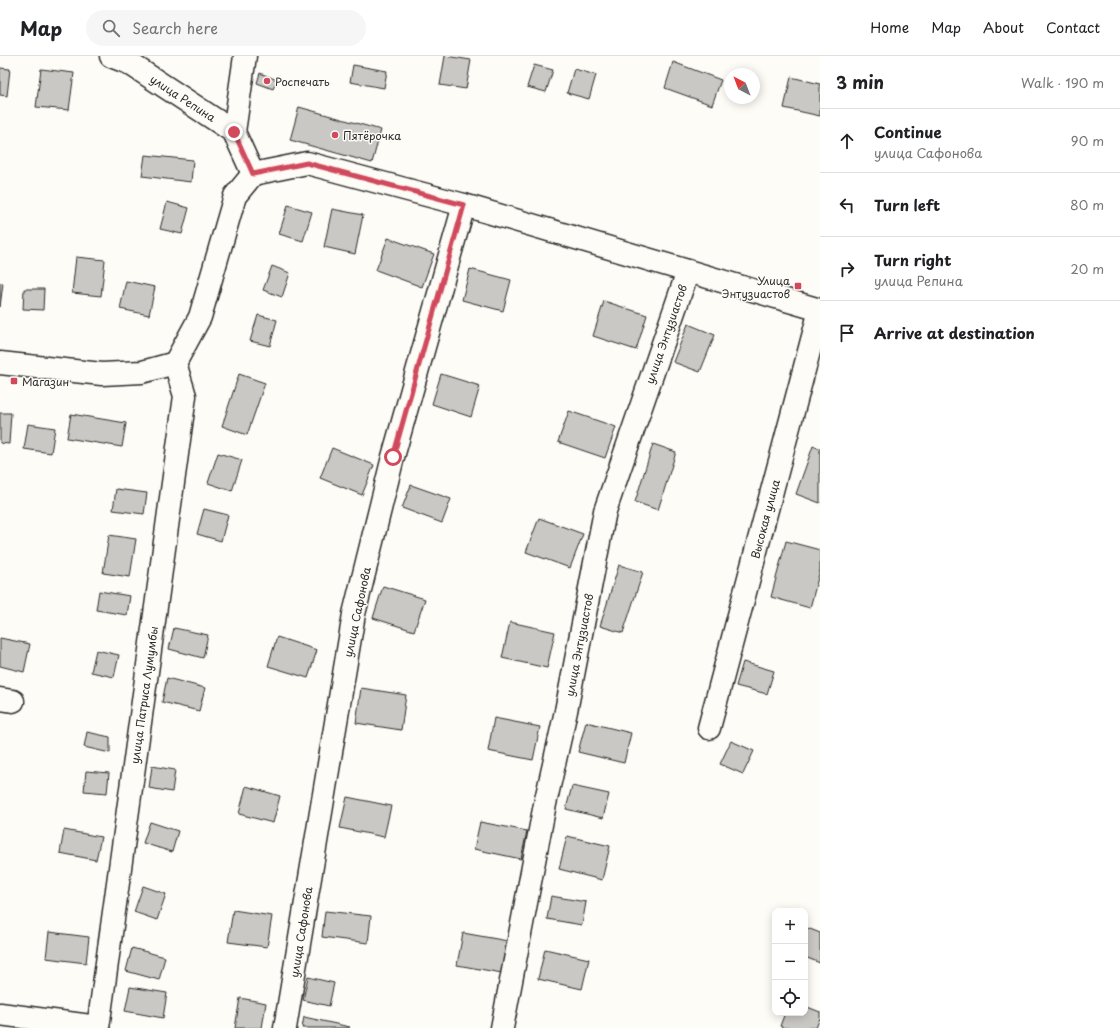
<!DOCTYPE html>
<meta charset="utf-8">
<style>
:root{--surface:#fff;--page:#f6f6f6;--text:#202124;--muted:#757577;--line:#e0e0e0}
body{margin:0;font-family:"Playpen Sans",sans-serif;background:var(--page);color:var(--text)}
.controls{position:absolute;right:12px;bottom:12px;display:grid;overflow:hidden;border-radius:8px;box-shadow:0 2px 10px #0003}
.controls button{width:36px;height:36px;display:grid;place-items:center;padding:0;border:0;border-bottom:1px solid var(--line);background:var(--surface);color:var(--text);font:20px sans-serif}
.compass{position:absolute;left:724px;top:12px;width:36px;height:36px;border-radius:50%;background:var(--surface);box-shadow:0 2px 10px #0003;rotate:318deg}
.stop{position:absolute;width:12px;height:12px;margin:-9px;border:3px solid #d1495b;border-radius:50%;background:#fff}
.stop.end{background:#d1495b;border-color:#fff;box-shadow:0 1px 4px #0008}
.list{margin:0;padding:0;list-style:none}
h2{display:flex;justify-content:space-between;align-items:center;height:52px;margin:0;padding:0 16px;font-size:17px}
h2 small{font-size:13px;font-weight:400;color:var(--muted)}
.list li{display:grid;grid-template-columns:26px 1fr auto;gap:12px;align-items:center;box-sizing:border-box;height:64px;padding:0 16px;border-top:1px solid var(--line)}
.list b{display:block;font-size:15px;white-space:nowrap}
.list p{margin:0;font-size:13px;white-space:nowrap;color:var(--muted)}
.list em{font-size:13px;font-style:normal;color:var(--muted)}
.icon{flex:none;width:22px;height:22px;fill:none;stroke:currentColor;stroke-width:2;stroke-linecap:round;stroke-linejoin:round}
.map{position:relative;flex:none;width:820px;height:972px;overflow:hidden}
header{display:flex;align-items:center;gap:24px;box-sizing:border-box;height:56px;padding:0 20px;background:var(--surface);border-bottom:1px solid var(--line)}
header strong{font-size:19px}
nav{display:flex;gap:22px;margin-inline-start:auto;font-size:14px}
.search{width:280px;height:36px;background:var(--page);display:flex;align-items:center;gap:10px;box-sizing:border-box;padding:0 14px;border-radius:22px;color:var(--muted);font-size:15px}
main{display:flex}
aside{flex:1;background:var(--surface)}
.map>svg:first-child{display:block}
</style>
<header>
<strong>Map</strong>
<div class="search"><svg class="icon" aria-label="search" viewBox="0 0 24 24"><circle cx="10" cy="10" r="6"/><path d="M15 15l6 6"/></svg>Search here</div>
<nav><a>Home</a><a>Map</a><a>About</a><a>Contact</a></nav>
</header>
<main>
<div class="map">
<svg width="820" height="972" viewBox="0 0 820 972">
<rect width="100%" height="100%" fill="#fdfcf7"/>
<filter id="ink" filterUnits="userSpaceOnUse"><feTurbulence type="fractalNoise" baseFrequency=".025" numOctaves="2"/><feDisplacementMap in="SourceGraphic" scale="8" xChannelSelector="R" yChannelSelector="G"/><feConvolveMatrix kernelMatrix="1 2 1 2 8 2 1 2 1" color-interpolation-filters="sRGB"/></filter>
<g filter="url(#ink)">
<g fill="#c9c8c4" stroke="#2b2b2b">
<path d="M445 0 471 4 466 33 440 29Z"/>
<path d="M673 6 721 24 712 49 665 32Z"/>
<path d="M353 9 387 15 384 32 350 26Z"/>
<path d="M534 9 553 14 546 36 527 31Z"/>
<path d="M0 12 10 13 7 40 0 39Z"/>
<path d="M41 13 74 17 69 54 36 51Z"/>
<path d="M574 13 596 19 589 43 567 37Z"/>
<path d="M260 17 277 24 273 33 257 27Z"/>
<path d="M791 21 820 28V60L784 52Z"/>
<path d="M299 51 381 74 372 107 290 84Z"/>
<path d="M145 99 193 104 191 126 142 120Z"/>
<path d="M167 146 189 152 182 178 160 173Z"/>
<path d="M288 149 312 156 303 185 279 178Z"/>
<path d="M332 153 363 159 355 198 324 191Z"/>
<path d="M388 182 434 198 422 231 376 214Z"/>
<path d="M76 201 105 204 101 240 72 237Z"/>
<path d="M272 210 290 217 282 241 263 234Z"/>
<path d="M470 213 511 224 503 255 462 244Z"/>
<path d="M126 225 155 231 149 259 120 253Z"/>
<path d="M0 227H3L0 251Z"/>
<path d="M24 233H44L43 254 23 253Z"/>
<path d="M604 245 647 259 636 294 593 280Z"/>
<path d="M258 259 277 264 270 290 250 285Z"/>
<path d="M688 268 715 279 700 316 673 306Z"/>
<path d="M239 318 265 327 247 379 222 370Z"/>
<path d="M441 318 480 330 471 361 432 348Z"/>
<path d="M569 355 616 371 605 402 558 386Z"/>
<path d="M0 357H11L9 388 0 387Z"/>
<path d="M71 358 126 367 122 391 67 382Z"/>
<path d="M28 368 55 372 51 397 24 393Z"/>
<path d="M653 388 676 396 658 454 635 446Z"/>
<path d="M813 390 820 393V447L796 438Z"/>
<path d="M332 392 374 409 362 439 320 422Z"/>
<path d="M218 397 242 404 232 435 208 427Z"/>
<path d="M411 429 451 443 442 467 402 452Z"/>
<path d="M116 433 147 437 144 458 113 454Z"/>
<path d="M204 453 228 459 221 485 197 478Z"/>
<path d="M539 462 583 478 570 512 526 496Z"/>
<path d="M109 479 136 483 130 521 103 517Z"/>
<path d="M786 485 820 494V514L810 552 771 541Z"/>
<path d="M619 509 643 516 623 577 600 570Z"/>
<path d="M383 530 425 543 414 575 373 562Z"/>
<path d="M99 535 130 540 127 559 96 554Z"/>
<path d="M510 566 555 576 547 612 502 602Z"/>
<path d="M174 572 208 579 203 602 169 593Z"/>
<path d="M277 581 317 594 308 622 268 610Z"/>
<path d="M0 582 30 588 24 616 0 610Z"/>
<path d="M96 594 119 599 114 621 91 616Z"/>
<path d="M743 606 774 615 767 638 736 630Z"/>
<path d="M167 622 205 632 199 655 162 646Z"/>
<path d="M361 632 406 639 401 674 356 667Z"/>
<path d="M494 662 540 671 533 704 488 695Z"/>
<path d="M586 666 631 677 624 707 578 696Z"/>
<path d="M87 676 110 681V697L84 691Z"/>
<path d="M731 685 754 695 743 718 720 708Z"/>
<path d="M152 710 175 714 172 736 149 732Z"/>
<path d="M86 715 109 717 107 737 84 735Z"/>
<path d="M246 730 280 740 273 767 239 758Z"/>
<path d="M572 730 609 738 603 762 566 753Z"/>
<path d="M347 741 391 750 384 781 340 772Z"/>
<path d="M150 766 178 775 172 796 143 787Z"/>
<path d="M480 766 527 775 521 803 474 793Z"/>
<path d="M64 774 101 781 96 804 60 797Z"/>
<path d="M567 780 610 790 602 824 559 813Z"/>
<path d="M143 830 166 838 157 864 134 856Z"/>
<path d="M551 840 586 846 582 869 547 863Z"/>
<path d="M233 854 272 860 267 891 228 886Z"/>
<path d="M325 855 371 860 368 887 322 881Z"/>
<path d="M805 871 820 877V907L805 901Z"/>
<path d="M49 876 89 881 86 907 46 902Z"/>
<path d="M463 877 508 885 502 917 457 909Z"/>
<path d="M132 892 165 901 159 924 126 915Z"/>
<path d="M545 893 589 903 582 933 538 923Z"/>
<path d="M308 921 334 927 329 950 303 944Z"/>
<path d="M130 931 167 937 163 962 125 955Z"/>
<path d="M240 942 266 947 262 972H235Z"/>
<path d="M805 950 820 956V962L816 972H784L780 970 785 957H805Z"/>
<path d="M304 961 350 971 349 972H302Z"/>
</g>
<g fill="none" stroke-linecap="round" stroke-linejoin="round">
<g stroke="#2b2b2b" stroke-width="25">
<g id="minor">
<path d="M111 0 129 7 234 76 253 118"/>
<path d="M234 76 245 0"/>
<path d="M0 307 102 318 142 316 175 307"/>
<path d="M175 307 200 261 235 140 253 118 307 107 464 149 820 254"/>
<path d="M0 643 13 645"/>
<path d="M709 672 820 254"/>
<path d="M0 958 98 971"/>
<path d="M98 972 185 340 175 307"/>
<path d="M285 972 354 558 393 401 464 149"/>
<path d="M502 972 545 748 566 655 605 455 688 215"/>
</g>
</g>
<use href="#minor" stroke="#fdfcf7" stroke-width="22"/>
</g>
</g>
<g fill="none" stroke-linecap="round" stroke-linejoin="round" filter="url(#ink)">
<path stroke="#d1495b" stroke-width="5" d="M234 76 253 118 307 107 464 149 393 401"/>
</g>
<g fill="#d1495b" stroke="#fdfcf7" stroke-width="1.5">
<circle cx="267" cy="25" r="4"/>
<circle cx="335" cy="79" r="4"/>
<rect x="794" y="226" width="8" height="8" rx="2"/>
<rect x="10" y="321" width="8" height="8" rx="2"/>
</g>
<g text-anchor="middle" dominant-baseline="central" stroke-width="3" stroke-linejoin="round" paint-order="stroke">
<g font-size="11" fill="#2b2b2b" stroke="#fdfcf7" text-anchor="start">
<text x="275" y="25">Роспечать</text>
<text x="343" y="79">Пятёрочка</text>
<text x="790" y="224" text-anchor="end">Улица<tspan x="790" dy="13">Энтузиастов</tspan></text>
<text x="22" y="325">Магазин</text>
</g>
<g font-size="11" fill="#2b2b2b" stroke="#fdfcf7">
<text transform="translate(183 42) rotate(33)">улица Репина</text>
<text transform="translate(666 278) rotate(-71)">улица Энтузиастов</text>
<text transform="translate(765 463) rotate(-75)">Высокая улица</text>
<text transform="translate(357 556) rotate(-78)">улица Сафонова</text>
<text transform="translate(579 589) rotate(-79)">улица Энтузиастов</text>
<text transform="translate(144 639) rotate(-82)">улица Патриса Лумумбы</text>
<text transform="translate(301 876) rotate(-81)">улица Сафонова</text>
</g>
</g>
</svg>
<div class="controls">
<button>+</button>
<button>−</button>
<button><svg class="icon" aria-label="locate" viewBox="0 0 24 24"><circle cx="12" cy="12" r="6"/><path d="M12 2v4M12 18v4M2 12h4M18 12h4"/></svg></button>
</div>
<svg class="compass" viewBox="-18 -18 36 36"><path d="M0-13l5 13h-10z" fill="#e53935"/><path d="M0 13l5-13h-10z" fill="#757577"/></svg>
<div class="stop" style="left:393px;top:401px"></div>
<div class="stop end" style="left:234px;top:76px"></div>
</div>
<aside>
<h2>3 min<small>Walk · 190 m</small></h2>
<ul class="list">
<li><svg class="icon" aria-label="ahead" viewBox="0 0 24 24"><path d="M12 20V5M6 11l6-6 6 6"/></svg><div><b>Continue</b><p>улица Сафонова</p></div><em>90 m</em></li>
<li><svg class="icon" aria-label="left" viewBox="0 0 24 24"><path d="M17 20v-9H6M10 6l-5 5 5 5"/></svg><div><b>Turn left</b></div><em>80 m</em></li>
<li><svg class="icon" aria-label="right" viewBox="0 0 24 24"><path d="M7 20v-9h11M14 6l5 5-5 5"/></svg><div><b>Turn right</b><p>улица Репина</p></div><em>20 m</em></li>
<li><svg class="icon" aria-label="arrive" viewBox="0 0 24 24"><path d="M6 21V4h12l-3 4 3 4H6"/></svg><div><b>Arrive at destination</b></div></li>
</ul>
</aside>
</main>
